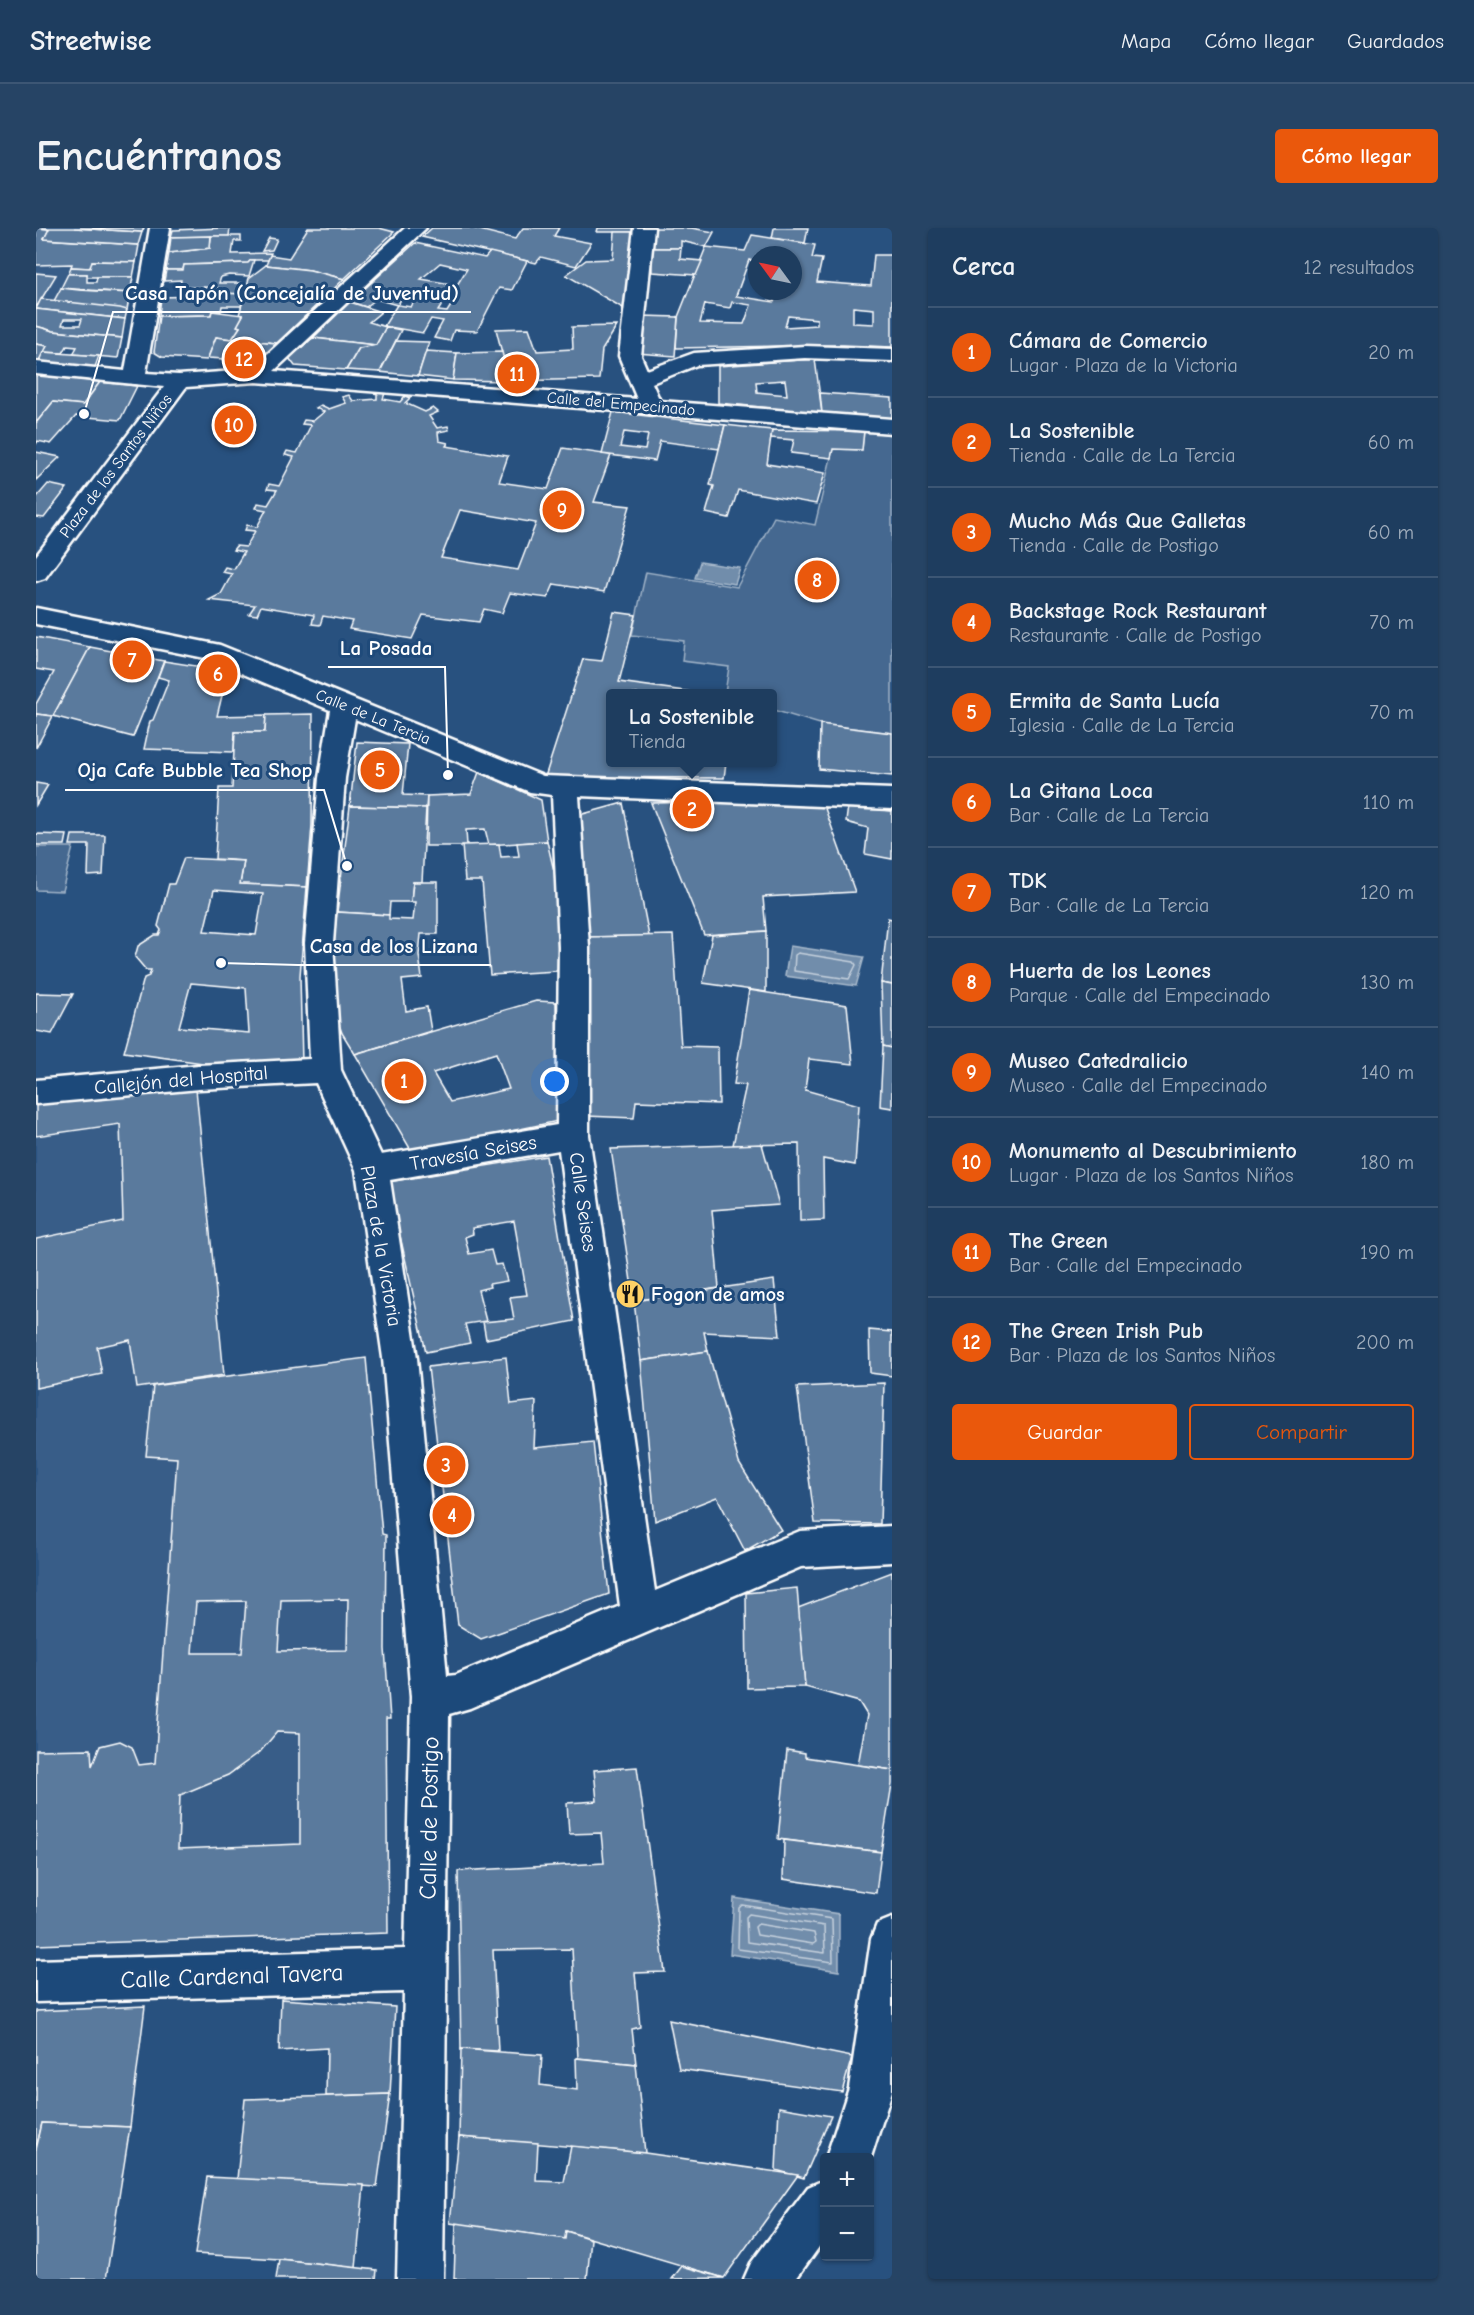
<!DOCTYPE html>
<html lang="es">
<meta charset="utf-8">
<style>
:root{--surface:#1e3d5f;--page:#264465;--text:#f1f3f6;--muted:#a1aebd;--line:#3c5674;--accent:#ea580c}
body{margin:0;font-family:"Comic Neue",sans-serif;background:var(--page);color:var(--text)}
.controls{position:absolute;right:18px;bottom:18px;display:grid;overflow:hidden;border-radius:6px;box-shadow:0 2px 4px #0004}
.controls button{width:54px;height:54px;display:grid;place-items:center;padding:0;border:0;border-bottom:2px solid var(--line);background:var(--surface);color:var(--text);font:30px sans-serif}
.compass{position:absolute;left:712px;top:18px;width:54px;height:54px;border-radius:50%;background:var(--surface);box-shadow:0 2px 4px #0004;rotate:303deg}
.you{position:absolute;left:519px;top:854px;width:21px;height:21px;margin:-15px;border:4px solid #fff;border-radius:50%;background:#1a73e8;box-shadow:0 0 0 9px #1a73e833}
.badge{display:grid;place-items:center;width:39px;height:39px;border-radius:50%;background:var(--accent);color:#fff;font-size:20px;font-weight:700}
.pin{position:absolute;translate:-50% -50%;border:3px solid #fff;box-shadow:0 2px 6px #0006}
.popup{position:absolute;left:570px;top:461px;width:171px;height:78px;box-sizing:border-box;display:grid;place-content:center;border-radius:6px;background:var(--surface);filter:drop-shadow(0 2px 4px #0005);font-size:20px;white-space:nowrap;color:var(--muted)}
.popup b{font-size:22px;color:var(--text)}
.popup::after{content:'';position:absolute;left:50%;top:100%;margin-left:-12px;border:12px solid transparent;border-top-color:var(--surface)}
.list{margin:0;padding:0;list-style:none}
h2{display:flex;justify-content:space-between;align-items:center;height:78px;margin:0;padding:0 24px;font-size:26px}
h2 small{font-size:20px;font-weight:400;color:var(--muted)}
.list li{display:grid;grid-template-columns:39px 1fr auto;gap:18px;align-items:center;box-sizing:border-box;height:90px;padding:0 24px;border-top:2px solid var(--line)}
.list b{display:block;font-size:22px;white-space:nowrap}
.list p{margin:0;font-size:20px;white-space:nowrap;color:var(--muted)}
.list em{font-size:20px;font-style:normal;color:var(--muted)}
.actions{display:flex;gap:12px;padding:18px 24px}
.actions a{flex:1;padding:14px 0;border:2px solid var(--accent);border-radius:6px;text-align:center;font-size:21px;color:var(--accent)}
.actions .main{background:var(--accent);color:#fff}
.map{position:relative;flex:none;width:856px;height:2051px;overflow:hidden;border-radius:6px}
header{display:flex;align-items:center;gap:36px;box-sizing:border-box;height:84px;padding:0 30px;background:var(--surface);border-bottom:2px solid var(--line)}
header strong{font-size:28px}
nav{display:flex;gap:33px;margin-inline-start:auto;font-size:21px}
.intro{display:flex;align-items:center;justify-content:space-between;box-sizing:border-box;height:144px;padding:0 36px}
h1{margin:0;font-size:42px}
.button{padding:15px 27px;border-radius:6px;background:var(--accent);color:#fff;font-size:21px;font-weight:700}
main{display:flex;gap:36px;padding:0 36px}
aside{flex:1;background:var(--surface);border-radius:6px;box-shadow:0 2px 4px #0004}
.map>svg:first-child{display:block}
</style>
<header>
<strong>Streetwise</strong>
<nav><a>Mapa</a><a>Cómo llegar</a><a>Guardados</a></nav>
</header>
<div class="intro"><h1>Encuéntranos</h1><a class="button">Cómo llegar</a></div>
<main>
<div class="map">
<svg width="856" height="2051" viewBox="0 0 856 2051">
<rect width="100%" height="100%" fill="#28517f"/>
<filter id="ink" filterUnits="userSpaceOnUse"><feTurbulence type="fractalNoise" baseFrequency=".0167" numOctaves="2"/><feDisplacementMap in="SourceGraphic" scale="12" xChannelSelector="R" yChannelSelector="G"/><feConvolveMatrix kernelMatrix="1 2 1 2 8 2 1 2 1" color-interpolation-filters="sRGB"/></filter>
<g filter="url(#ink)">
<g fill="#375d88">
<path d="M36 36 18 73 6 71 0 80V37Z"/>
<path d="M160 861 188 1147 330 1130 346 1306 350 1307 349 1421 354 1491 350 1492 352 1705 0 1717V874Z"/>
</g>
<g fill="#446890" stroke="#a2b4c8" stroke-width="1.5">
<path d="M828 203 856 207V505L784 496 737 482V466L689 465 693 439 646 433 648 413 596 407 610 344 701 359 738 289 779 297 797 221 826 222Z"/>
<path d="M0 619H37L26 663 0 662Z"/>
</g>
<g fill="#718dab" stroke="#aabbcd" stroke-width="1.5">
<path d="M664 334 704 340 699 356 659 350Z"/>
<path d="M754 718 828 729 820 758 749 748Z"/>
<path d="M698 1670 803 1686V1743L694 1726Z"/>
</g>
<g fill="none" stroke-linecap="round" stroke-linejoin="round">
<g stroke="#c6d1dd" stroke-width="1.5">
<path d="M762 725 818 734 820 737 813 751 758 743 759 727Z"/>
<path d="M706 1677 796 1691 797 1734 702 1721 703 1680Z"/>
<path d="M713 1686 788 1698 789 1725 711 1714 710 1689Z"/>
<path d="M722 1696 778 1705 780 1714 777 1716 721 1707 719 1699Z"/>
</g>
</g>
<g fill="#5a7a9d" stroke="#fff" stroke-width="1.5" fill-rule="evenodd">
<path d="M0 0 13 1 8 11 103 17 100 34 56 33 54 40 35 39 36 36 0 37Z"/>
<path d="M3 0H38L106 4 102 17 8 11 13 1Z"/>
<path d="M38 0H108L106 4Z"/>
<path d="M187 0H194L193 8 135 9 137 2Z"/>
<path d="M272 0H343L358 4 308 51 274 42 230 37 234 27 253 30Z"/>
<path d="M396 0H436L479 11 487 0H523L518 8 555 15 540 38 505 29 500 35 386 9Z"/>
<path d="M562 0H604V4H561Z"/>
<path d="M615 0H655L678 4 670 19 645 13V20H615Z"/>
<path d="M738 0H772L769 15 736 10Z"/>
<path d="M579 4H604L592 83 530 47 550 32 577 31Z"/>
<path d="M716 7 779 17 776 30 786 31 781 54 835 58 838 27H856V119L807 117 640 120 642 89 670 19 709 23ZM721 27H757V63H742L738 74 700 68 713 32 721 34ZM696 74 715 77 708 96 664 95 669 76 694 80ZM817 79 838 81V96L817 95ZM752 88 781 91V97L749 99Z"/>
<path d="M175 8H205V13H198L196 26 235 25 232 32H215L212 35 148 37 147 42H130L133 25 174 20Z"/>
<path d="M175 8 174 20 133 25 135 9Z"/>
<path d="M233 10 241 11 236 22 226 23Z"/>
<path d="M379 15 449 30 454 24 491 33 476 62 463 60 441 103 418 102 414 113 398 110 407 93 395 91 387 105 348 98 361 77 340 71 330 79 314 74ZM404 35 431 41 421 57 385 51ZM367 67 380 69 375 79 362 77ZM407 75 416 76 411 84 402 83Z"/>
<path d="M615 20H645L644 31 666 33 660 47 616 44Z"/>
<path d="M215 32H218L213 48 193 47 185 49 183 55H206V66L182 65V60L144 59 145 52 128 53 130 42H147L148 37 212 35Z"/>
<path d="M56 33 100 34 97 49H50L51 46H32L35 39 54 40Z"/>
<path d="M230 37 274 42 308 51 241 115 196 111 204 99 201 98 207 87H203L213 50Z"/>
<path d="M0 45 20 47 0 80Z"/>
<path d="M32 46H51V54H60L61 49H97L94 65 25 60Z"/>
<path d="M166 59 182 60V65L209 66 205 78H186L185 83H176L175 87 123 88 125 69 165 68Z"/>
<path d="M25 60 43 62 94 65 91 82 18 73Z"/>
<path d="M5 71 84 80 91 82 89 91 0 81Z"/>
<path d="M314 74 345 84 333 94 350 99 340 117 277 110Z"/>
<path d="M0 81 89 91 86 110 17 103 0 98ZM28 91H46L44 97H26Z"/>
<path d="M176 83 207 87 201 98 204 99 196 111 180 109 171 132 126 129 118 124 123 88 175 87Z"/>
<path d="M606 88 642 89 639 128 601 125Z"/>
<path d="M0 98 17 103 86 110 82 130 37 126 41 119 31 118 27 125 7 124 11 118 0 116Z"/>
<path d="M581 98 566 122 563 151 473 153 460 101 493 100 501 123 537 121 536 99Z"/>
<path d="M350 99 365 102 344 144 310 142 323 120 340 117Z"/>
<path d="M180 109 196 111 241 115 222 133 172 130Z"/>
<path d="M277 110 340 117 323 120 310 142 259 138 253 130Z"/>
<path d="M360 113 393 114 382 148 344 144Z"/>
<path d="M0 116 11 118 2 135H0Z"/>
<path d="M390 123 421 125 417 152 382 148Z"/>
<path d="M7 124 63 128 58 142 2 135Z"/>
<path d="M466 124 473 153 417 152 421 125Z"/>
<path d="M779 131 786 185 682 175V138ZM749 152 751 167 721 164 720 154Z"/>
<path d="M0 147 64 154 47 177 17 174 0 195Z"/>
<path d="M64 154 101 158 84 192 40 188 15 216 2 213 0 216V195L17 174 47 177Z"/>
<path d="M341 164 349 165 347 171 364 174 369 168 374 170 369 175 389 184 397 180 402 184 393 188 401 200 412 198 413 202 402 204 403 213 412 215 410 218 472 228 463 254 512 261 527 220 575 227 558 274 594 278 568 364 518 356 512 370 474 365 466 385 448 381 443 394 387 387 376 411 313 401 316 393 287 388 284 397 276 396 278 387 225 378 221 387 213 386 219 377 173 372 185 366 196 346 186 344 189 339 198 341 208 324 197 322 200 318 210 319 219 303 209 302 211 297 221 299 230 282 220 280 222 275 232 277 241 262 231 261 233 256 243 258 258 229 249 227 251 223 261 225 275 197 266 196 268 192 277 193 288 184 280 180 285 177 293 181 310 175 306 169 313 167 317 173 341 171ZM424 282 500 295 482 342 405 330Z"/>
<path d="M784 165 856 170V192L786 185Z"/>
<path d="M577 184 689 197 683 221 624 213 619 233 566 226ZM588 204 612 207 609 222 584 219Z"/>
<path d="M689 197 736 202 731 236 789 245 780 276 702 262 693 290 670 285 678 258 674 257Z"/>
<path d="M736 202 828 203 826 222 797 221 795 230 755 225 758 212 735 210Z"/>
<path d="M0 224 24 229 0 252Z"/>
<path d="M12 256 31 260 8 290 0 289V270Z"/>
<path d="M578 384 600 387 583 454 671 466H575V534H690L688 550 509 549 547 431 566 433Z"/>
<path d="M0 409 54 419 17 488 0 486V476L18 444 0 441Z"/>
<path d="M54 419 128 433 97 509 17 488Z"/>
<path d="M128 433 192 443 181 488 230 487 229 504H199L198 524 108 521 114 493 117 492 133 452 122 449Z"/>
<path d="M0 486 17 488 0 520Z"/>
<path d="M277 486 276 597 271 659 204 656 208 633 179 631 183 560H196L199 504H229L230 487Z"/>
<path d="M784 496 856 505V548L783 541Z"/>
<path d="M321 514 372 516 367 567 391 568 390 580 314 578Z"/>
<path d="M443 544 505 572 511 613 453 617 449 601 430 602 431 618H390L391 568 435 566Z"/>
<path d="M0 555 12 557 0 577Z"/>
<path d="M786 572 819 664 727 669 730 703 668 707 615 575Z"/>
<path d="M587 575 613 708 551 709 536 589Z"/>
<path d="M314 578 390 580 386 654H377L375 674H354L353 687 301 684Z"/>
<path d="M812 578 856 583V631L829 626 832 600 810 594Z"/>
<path d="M0 606 31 607 29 617H0Z"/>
<path d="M36 607H69L67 647 52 648 53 617H34Z"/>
<path d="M511 613 524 669 521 743 454 747 446 653H429L426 617 463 616 465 629 483 628 481 615Z"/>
<path d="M148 630 208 633 204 656 271 659 264 748 266 836H174L88 824 108 750 113 748 115 742H110L99 729 102 718 119 707H123L125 702 122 698 133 656H138ZM178 662 227 666 220 707 168 703ZM155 755 210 760 213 805 143 799Z"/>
<path d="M377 654H402V706H385L383 727 386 750 366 752 370 783 391 779 395 803 319 826 306 805 299 784 296 726 301 684 353 687V691L377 692 379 674H375Z"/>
<path d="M852 690 856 691V757L845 755Z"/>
<path d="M730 703V764L667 755 676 707Z"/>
<path d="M637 707 645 818 682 819 683 876 600 873 598 890 550 888 551 709Z"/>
<path d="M845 755 856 757V820L847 818Z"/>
<path d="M713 762 811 777 817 836 773 831 769 862 823 877 819 937 787 931 788 992 764 993 763 916 697 917 710 857 698 856Z"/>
<path d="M0 765 37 766 16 806 0 803Z"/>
<path d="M500 773 520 774 522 893 376 924 319 826ZM460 825 473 861 414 874 397 845Z"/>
<path d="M847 818 856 820V880L844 878Z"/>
<path d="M160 861 188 1147 101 1160 94 1112 61 1119 66 1146 0 1160V1011L87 993 84 896 0 908V874Z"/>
<path d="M726 916 743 977 676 982 683 1060 598 1073 575 921Z"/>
<path d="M510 928 538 1093 450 1111 447 1094 478 1091 474 1069 491 1067 478 993 436 1000 437 1006 429 1009 433 1026 455 1022 459 1037 466 1036 471 1053 453 1056 454 1059 442 1062 450 1093 429 1096 434 1115 390 1124 352 954Z"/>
<path d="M738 1052 744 1108 668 1104 672 1123 605 1133 598 1073Z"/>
<path d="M833 1102 856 1104V1148L834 1145Z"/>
<path d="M672 1123 703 1235 745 1302 709 1323 681 1269 619 1293 605 1133Z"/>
<path d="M470 1129 475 1176 500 1173 498 1220 557 1214 573 1366 445 1411 422 1397 392 1139Z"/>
<path d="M330 1130 346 1306 350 1307 349 1421 354 1491H350L352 1705 0 1717V1522L55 1521 56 1538 64 1518 84 1513 96 1519 103 1537 119 1535 141 1230 110 1228 117 1158ZM312 1371 311 1422 242 1423 245 1372ZM210 1373 206 1425H156L160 1374ZM241 1504 264 1505V1616L142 1621 144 1567 192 1547 224 1524Z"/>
<path d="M848 1155 844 1296 779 1295 761 1159Z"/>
<path d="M856 1344V1542L822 1537 831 1487 823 1474 769 1459 762 1380Z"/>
<path d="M761 1360 769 1459 711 1460 710 1365Z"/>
<path d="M751 1522 769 1525V1529L856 1542V1556L845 1624 742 1611Z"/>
<path d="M601 1539 629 1744 599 1745 604 1799 596 1801 600 1836 542 1830 536 1721 457 1722 462 1823 425 1821 422 1643 568 1635 565 1605 533 1606 531 1575 561 1573 558 1542Z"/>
<path d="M748 1612 845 1624 840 1665 747 1651Z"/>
<path d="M245 1771 359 1779 354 1866 290 1868 291 1820 243 1823Z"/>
<path d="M109 1778 94 1899 6 1895 0 1922V1783Z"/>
<path d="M633 1792 816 1829 806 1864 643 1841Z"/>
<path d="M425 1821 506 1827 504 1857 541 1862 540 1830 600 1836 609 1925 423 1909Z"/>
<path d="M354 1866 341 1959 201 1951 209 1871Z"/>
<path d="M743 1879 795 1888 768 1950 740 1942Z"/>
<path d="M6 1895 94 1899 70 2051H0V1922Z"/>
<path d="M423 1909 502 1915 500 1953 528 1954 535 1918 609 1925 762 1947 688 2050 530 2003 529 2011 414 1995Z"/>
<path d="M171 1949 328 1957 320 2040 243 2031 159 2026Z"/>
<path d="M420 1995 529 2011 530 2003 555 2011 551 2051H418Z"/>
<path d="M243 2031 341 2042 340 2051H240Z"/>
<path d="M646 2038 688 2050 636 2051Z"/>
</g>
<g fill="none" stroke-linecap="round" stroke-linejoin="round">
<g stroke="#fff" stroke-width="5">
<g id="street">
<path d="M114 0H134L110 145 143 147 214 142 369 0H390L238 143 601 171 583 128 598 0H618L605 128 611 142 658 125 769 118 856 121V133L769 130 661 137 616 155 624 173 856 191V205L220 154 150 159 9 350 0 353V328L128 159 0 146V134L89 143Z"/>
<path d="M0 380 184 417 507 548 856 561V581L543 568 553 719V907L619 1363 764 1303 856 1298V1334L765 1339 434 1480 413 1486 407 2051H361L368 1764 0 1774V1732L369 1721 375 1469 347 1130 320 942 280 855 163 861 0 876V852L163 837 274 831 269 715 283 550 294 482 169 430 0 396ZM319 491 494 564 516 567 523 719 521 897 345 927 305 842 297 715 309 550ZM523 922 584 1378 420 1447 411 1448 381 1130 354 952Z"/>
<path d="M856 1690V1863L834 1932V1930H790L813 1860 835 1711 841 1696Z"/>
<path d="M788 1952V2012L760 2051H708L715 2035 772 1959Z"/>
</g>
</g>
<use href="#street" fill="#1f4a7a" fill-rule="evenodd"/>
</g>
</g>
<defs>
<g id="restaurant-disc" transform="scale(1.5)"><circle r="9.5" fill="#ffd166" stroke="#1f4a7a"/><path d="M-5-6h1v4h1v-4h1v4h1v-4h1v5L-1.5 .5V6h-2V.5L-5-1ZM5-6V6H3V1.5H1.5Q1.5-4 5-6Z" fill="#111"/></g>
</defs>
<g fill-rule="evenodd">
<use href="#restaurant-disc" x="594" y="1066"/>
</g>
<g text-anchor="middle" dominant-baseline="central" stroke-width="6" stroke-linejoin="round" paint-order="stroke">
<g font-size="16" fill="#fff" stroke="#1f4a7a">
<text transform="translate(585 176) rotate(5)">Calle del Empecinado</text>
<text transform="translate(80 238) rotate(-53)">Plaza de los Santos Niños</text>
<text transform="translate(337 489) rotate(22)">Calle de La Tercia</text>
</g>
<g font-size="20" fill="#fff" stroke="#1f4a7a">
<text transform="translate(145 852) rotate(-5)">Callejón del Hospital</text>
<text transform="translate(437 925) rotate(-10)">Travesía Seises</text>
<text transform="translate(547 974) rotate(82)">Calle Seises</text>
<text transform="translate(345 1018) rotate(80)">Plaza de la Victoria</text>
</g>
<g font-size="20" font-weight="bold" fill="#fff" stroke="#1f4a7a" text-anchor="start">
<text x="615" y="1066">Fogon de amos</text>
</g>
<g font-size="24" fill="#fff" stroke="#1f4a7a">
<text transform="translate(393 1590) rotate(-89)">Calle de Postigo</text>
<text transform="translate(196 1748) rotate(-2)">Calle Cardenal Tavera</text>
</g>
</g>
<path fill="none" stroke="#fff" stroke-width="2" d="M48 186L77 84H435M412 547L409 439H292M311 638L288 562H29M185 735L262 737H455"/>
<g fill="#fff" stroke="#1f4a7a" stroke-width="2">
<circle cx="48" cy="186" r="6"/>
<circle cx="412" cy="547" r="6"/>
<circle cx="311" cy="638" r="6"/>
<circle cx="185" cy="735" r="6"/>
</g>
<g font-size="21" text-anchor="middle" font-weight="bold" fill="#fff" stroke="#1f4a7a" stroke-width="6" stroke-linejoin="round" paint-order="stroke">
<text x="256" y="72">Casa Tapón (Concejalía de Juventud)</text>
<text x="350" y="427">La Posada</text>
<text x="159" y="549">Oja Cafe Bubble Tea Shop</text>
<text x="358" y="725">Casa de los Lizana</text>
</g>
</svg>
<div class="controls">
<button>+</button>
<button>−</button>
</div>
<svg class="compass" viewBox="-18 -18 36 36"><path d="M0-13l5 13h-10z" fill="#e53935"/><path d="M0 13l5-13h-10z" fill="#a1aebd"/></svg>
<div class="you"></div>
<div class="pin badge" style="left:368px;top:853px">1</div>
<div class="pin badge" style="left:656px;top:581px">2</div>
<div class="popup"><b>La Sostenible</b>Tienda</div>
<div class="pin badge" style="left:410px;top:1237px">3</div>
<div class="pin badge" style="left:416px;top:1287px">4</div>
<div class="pin badge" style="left:344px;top:542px">5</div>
<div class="pin badge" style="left:182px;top:446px">6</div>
<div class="pin badge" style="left:96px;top:432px">7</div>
<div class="pin badge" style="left:781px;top:352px">8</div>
<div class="pin badge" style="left:526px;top:282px">9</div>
<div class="pin badge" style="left:198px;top:197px">10</div>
<div class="pin badge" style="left:481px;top:146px">11</div>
<div class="pin badge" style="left:208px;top:131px">12</div>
</div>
<aside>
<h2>Cerca<small>12 resultados</small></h2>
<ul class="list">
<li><span class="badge">1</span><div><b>Cámara de Comercio</b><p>Lugar · Plaza de la Victoria</p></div><em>20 m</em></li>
<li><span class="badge">2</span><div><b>La Sostenible</b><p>Tienda · Calle de La Tercia</p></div><em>60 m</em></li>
<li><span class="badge">3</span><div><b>Mucho Más Que Galletas</b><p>Tienda · Calle de Postigo</p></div><em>60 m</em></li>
<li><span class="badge">4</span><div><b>Backstage Rock Restaurant</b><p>Restaurante · Calle de Postigo</p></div><em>70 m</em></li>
<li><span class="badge">5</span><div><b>Ermita de Santa Lucía</b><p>Iglesia · Calle de La Tercia</p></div><em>70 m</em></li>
<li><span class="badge">6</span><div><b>La Gitana Loca</b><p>Bar · Calle de La Tercia</p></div><em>110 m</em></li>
<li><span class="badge">7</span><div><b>TDK</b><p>Bar · Calle de La Tercia</p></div><em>120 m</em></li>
<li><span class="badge">8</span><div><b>Huerta de los Leones</b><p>Parque · Calle del Empecinado</p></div><em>130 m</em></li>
<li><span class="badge">9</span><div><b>Museo Catedralicio</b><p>Museo · Calle del Empecinado</p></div><em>140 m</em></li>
<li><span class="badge">10</span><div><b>Monumento al Descubrimiento</b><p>Lugar · Plaza de los Santos Niños</p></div><em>180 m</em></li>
<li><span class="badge">11</span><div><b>The Green</b><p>Bar · Calle del Empecinado</p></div><em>190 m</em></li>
<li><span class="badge">12</span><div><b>The Green Irish Pub</b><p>Bar · Plaza de los Santos Niños</p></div><em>200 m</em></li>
</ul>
<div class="actions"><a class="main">Guardar</a><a>Compartir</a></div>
</aside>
</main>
